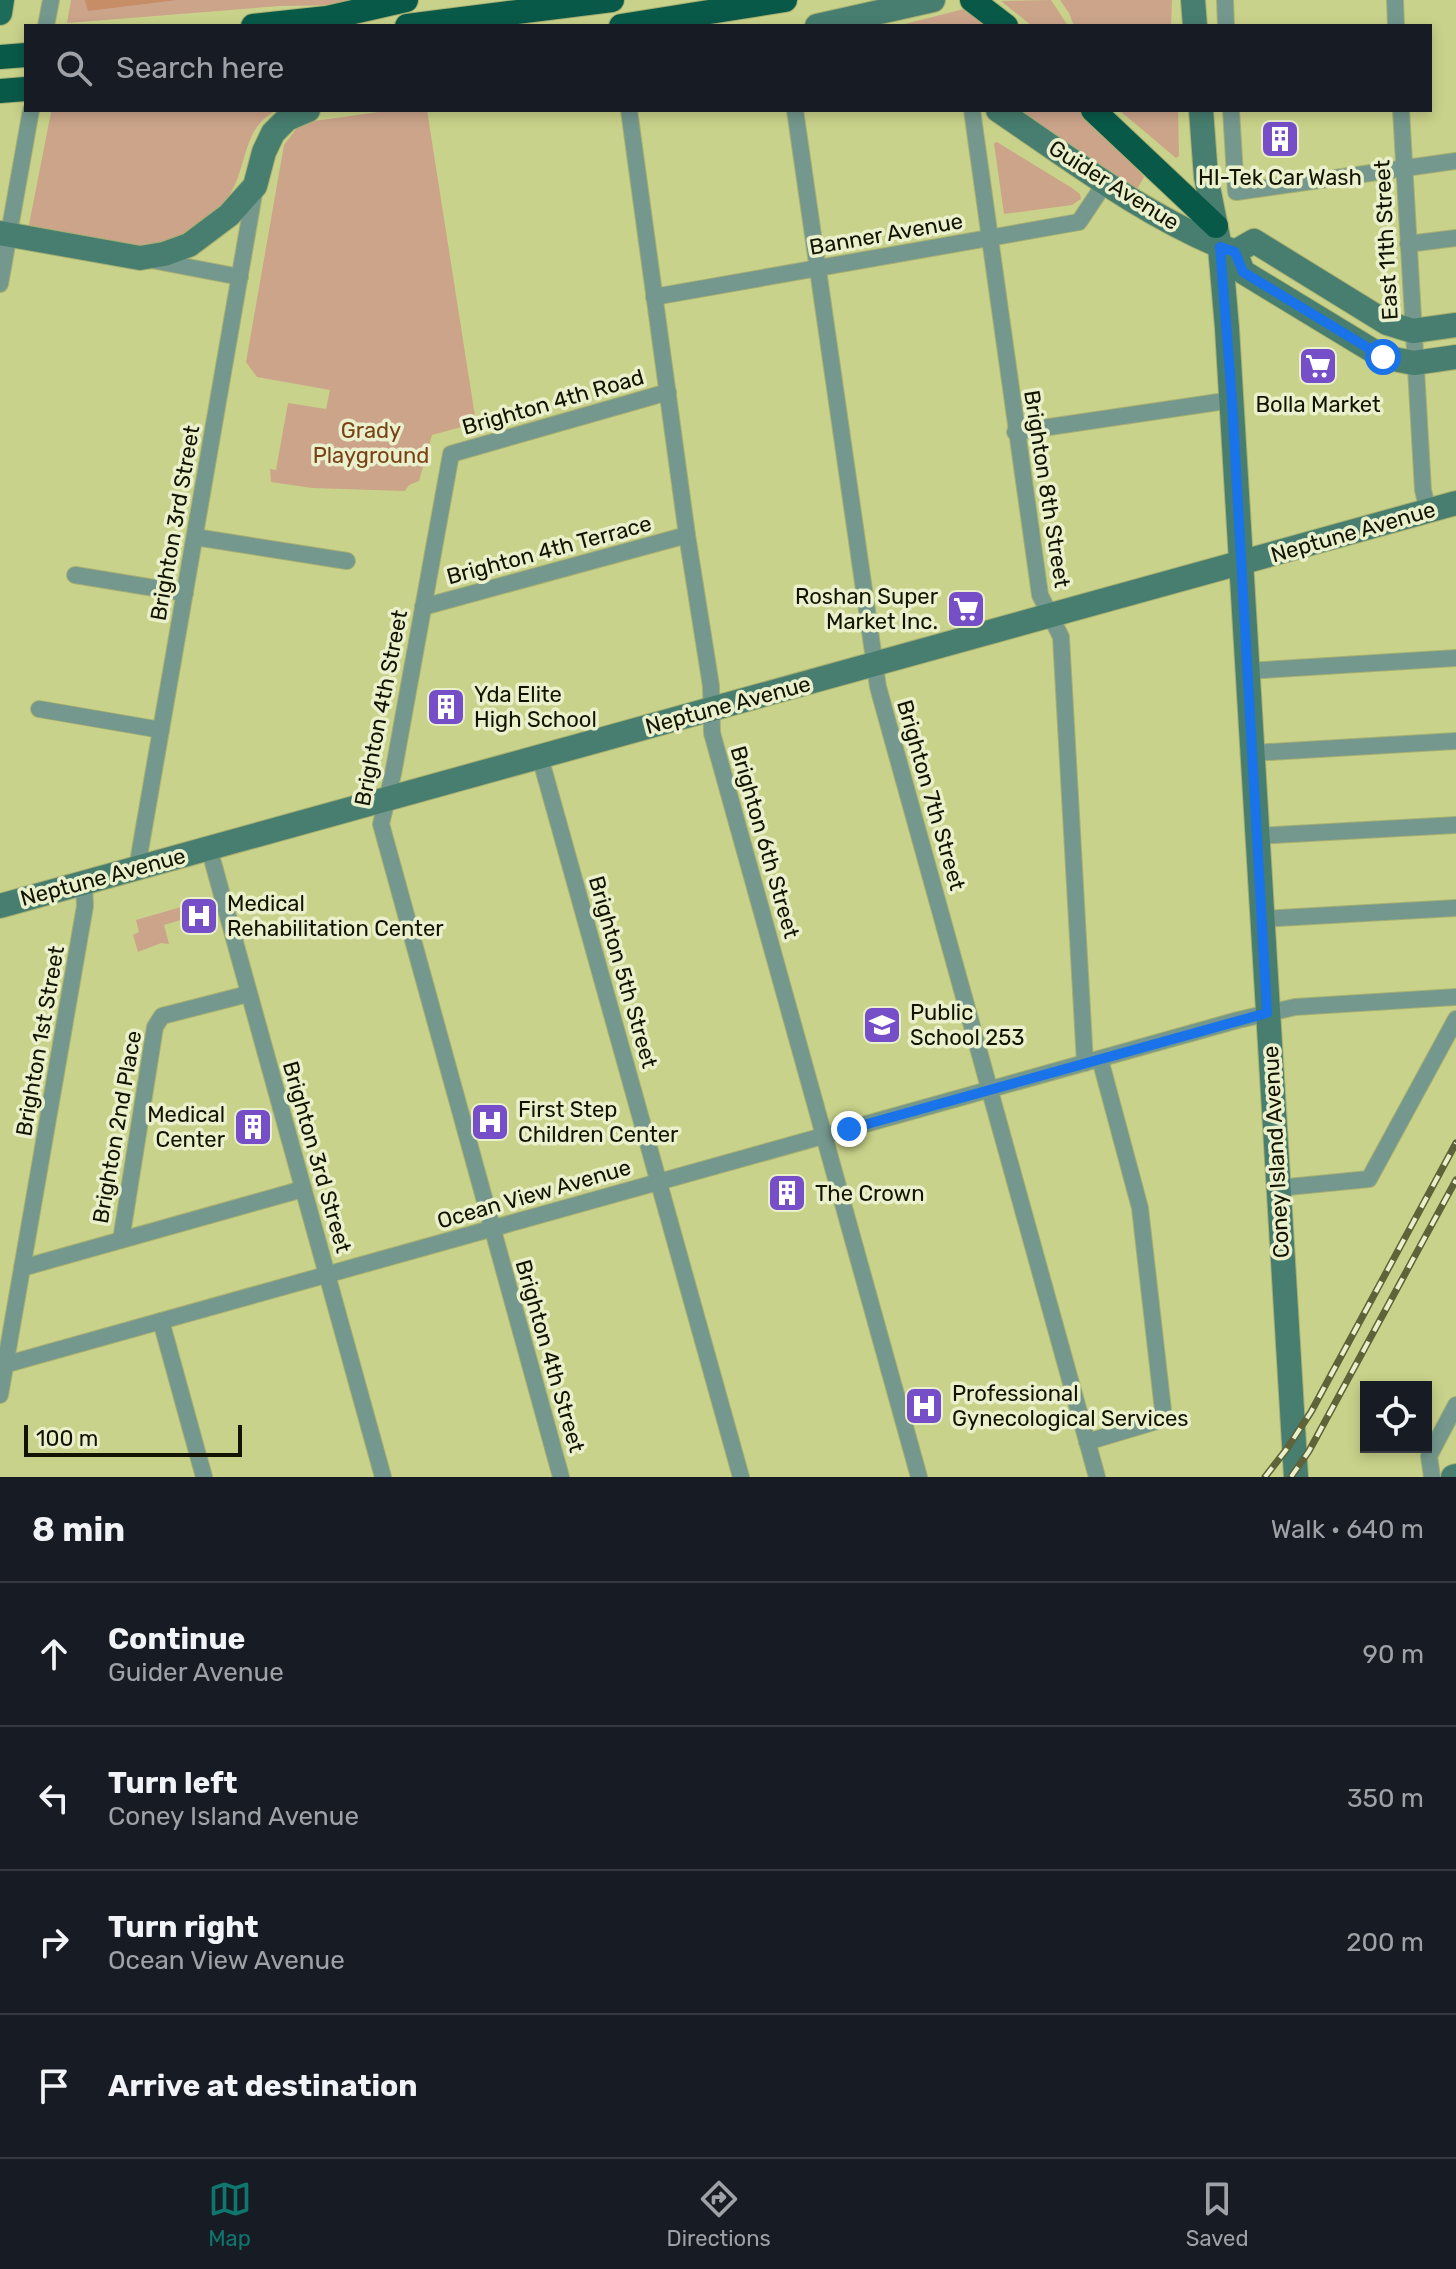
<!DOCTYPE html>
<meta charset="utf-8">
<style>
:root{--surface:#171b24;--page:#20242c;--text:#f1f3f6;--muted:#9ea1a6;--line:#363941;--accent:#0f766e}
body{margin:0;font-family:Rubik,sans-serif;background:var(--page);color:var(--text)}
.controls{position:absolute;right:24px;bottom:24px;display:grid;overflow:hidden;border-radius:0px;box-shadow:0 4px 12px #0003}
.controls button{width:72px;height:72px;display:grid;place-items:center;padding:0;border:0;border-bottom:2px solid var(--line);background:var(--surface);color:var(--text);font:40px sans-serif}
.scale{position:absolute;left:24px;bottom:20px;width:218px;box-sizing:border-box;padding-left:8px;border:4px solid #121400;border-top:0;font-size:22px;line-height:28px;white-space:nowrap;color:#121400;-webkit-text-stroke:6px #eaf0cc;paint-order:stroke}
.stop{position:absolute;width:24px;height:24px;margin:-18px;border:6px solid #1a73e8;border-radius:50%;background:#fff}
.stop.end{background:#1a73e8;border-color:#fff;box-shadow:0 2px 8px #0008}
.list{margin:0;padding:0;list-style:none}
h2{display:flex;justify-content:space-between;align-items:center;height:104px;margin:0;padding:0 32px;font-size:34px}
h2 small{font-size:26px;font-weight:400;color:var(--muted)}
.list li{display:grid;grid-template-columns:52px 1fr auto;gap:24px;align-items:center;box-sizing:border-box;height:144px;padding:0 32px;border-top:2px solid var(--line)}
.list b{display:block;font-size:30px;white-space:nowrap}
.list p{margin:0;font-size:26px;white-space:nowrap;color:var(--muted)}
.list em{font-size:26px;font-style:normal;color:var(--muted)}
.icon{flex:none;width:44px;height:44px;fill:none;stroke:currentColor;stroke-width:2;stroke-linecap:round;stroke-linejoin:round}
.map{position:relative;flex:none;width:1456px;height:1477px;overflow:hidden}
.search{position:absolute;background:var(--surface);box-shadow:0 4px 12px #0003;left:24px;right:24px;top:24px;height:88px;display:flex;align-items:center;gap:20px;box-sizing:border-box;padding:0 28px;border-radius:0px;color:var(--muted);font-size:30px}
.sheet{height:680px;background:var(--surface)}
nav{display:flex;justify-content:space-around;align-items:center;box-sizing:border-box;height:112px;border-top:2px solid var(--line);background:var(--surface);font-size:22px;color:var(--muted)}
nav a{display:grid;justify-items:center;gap:4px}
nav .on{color:var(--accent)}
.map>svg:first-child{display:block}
</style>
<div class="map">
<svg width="1456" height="1477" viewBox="0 0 1456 1477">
<rect width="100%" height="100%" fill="#c9d28a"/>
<g fill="#cba48a">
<path d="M71 0H379L349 5 280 6 67 23Z"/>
<path d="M1051 0 1068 26H1032L1001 1Z"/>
<path d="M1060 0H1172L1171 26H1074L1069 13Z"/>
<path d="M968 8 992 26H897Z"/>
<path d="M84 110H277C248 125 248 150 238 177 223 220 178 251 132 249 98 247 62 236 28 230L51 112Z"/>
<path d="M393 110H427L476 423 432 435 419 481 409 485 405 491 312 488 271 482 270 469 276 470 288 403 326 409 330 390 257 377 246 362 284 145 296 129 307 122Z"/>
<path d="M1013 110H1086L1144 177 1137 189Z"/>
<path d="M1119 110H1178L1179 156 1176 158Z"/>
<path d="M997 142 1072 188 1080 194 1081 199 1072 205 1004 214 994 143Z"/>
<path d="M181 907 184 919 164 925 169 944 161 943 138 952 133 935 139 932 136 920Z"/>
</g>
<path fill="#c78d66" d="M85 0H177L88 11Z"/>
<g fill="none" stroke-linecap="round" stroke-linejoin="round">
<g stroke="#a8b071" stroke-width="18">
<g id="minor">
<path d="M1225 0 1226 26"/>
<path d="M1395 0 1396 26"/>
<path d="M46 26 51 0"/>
<path d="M629 110 687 535 711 686 712 733 919 1477"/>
<path d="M795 110 878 687 1097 1477"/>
<path d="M972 110 1040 595 1061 637 1085 1063"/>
<path d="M1231 110 1236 192 1456 161"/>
<path d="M1401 110 1423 490 1428 511"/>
<path d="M1408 244 1456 238"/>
<path d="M151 260 240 277"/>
<path d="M0 284 31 110"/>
<path d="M654 297 1079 222 1105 183"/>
<path d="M1015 432 1232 400"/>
<path d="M195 537 347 561"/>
<path d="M75 575 185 593"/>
<path d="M423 607 687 535"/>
<path d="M1247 671 1456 658"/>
<path d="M39 709 161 730"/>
<path d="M1252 753 1456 741"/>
<path d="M540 757 741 1477"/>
<path d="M1257 836 1456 825"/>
<path d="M209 848 383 1477"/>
<path d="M137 868 255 188"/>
<path d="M1262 919 1456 908"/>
<path d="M1278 1188 1369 1179 1456 1019"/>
<path d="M121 1240 155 1027 162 1016 248 994"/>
<path d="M22 1268 303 1189"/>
<path d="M161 1321 204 1477"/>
<path d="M0 1366 1238 1020 1295 1007 1456 997"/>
<path d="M0 1395 85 906 84 883"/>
<path d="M1087 1442 1164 1419 1140 1208 1100 1059"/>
<path d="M561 1477 381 824 393 774 451 454 668 392"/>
<path d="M1432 1477 1429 1456 1456 1405"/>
</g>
</g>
<g stroke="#a8b071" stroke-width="26">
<g id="secondary">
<path d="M1193 0 1195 26"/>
<path d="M817 26 933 0"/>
<path d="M998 110C1073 161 1149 219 1235 252L1243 272 1383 357 1414 363 1456 357"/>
<path d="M1201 110 1206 177 1220 247 1227 328 1296 1477"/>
<path d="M0 233 140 258 164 254 189 245 229 215 255 186 264 152 273 133 287 119 308 110"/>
<path d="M1235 252 1254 241 1387 323 1413 331 1456 325"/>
<path d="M0 906 1456 503"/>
<path d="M1453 1477 1456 1476"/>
</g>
</g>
<g stroke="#a8b071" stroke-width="26">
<path id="primary" d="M0 13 2 0"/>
</g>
<g stroke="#a8b071" stroke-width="26">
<g id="motorway">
<path d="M972 0 1006 26"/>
<path d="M253 26 327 18 406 0"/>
<path d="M407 26 612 0"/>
<path d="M621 26 785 0"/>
<path d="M0 57 26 55"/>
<path d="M0 91 26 89"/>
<path d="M1093 110 1216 226"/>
</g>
</g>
<use href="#minor" stroke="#74988d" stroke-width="16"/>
<use href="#secondary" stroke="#477e6f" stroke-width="24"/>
<use href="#primary" stroke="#1d6c5a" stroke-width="24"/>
<use href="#motorway" stroke="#095949" stroke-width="24"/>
<g stroke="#5e6339" stroke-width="7">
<g id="rail">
<path d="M1265 1477 1286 1450 1311 1412 1456 1143"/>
<path d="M1291 1477 1309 1451 1456 1180"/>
</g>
</g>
<use href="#rail" stroke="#eaf0cc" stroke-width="4" stroke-dasharray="12" stroke-linecap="butt"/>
</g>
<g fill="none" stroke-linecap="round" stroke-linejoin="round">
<path stroke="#1a73e8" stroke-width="10" d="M849 1129 1267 1013 1232 400 1220 247 1235 252 1243 272 1383 357"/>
</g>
<defs>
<g id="building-square" transform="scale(2)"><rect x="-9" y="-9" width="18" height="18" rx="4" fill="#764fc8" stroke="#eaf0cc"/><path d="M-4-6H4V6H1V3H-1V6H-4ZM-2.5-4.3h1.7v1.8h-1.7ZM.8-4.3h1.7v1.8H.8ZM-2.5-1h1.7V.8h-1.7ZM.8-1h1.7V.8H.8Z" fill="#fff"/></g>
<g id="supermarket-square" transform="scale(2)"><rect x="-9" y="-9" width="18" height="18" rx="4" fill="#764fc8" stroke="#eaf0cc"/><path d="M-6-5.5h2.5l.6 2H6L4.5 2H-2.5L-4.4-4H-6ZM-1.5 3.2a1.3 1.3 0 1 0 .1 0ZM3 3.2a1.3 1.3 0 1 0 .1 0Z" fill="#fff"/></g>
<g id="hospital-square" transform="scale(2)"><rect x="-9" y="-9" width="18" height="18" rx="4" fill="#764fc8" stroke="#eaf0cc"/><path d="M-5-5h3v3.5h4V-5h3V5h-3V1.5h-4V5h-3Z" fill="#fff"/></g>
<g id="school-square" transform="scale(2)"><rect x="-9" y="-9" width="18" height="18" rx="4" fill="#764fc8" stroke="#eaf0cc"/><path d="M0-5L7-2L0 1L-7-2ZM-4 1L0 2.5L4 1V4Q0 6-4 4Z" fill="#fff"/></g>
</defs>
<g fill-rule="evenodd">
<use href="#building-square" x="1280" y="139"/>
<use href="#supermarket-square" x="1318" y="366"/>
<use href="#supermarket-square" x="966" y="609"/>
<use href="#building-square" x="446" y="707"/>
<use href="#hospital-square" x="199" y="916"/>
<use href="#school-square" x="882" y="1025"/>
<use href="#hospital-square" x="490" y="1122"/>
<use href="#building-square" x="253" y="1127"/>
<use href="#building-square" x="787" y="1193"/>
<use href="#hospital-square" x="924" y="1406"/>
</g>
<g text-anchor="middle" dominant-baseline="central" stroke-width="7" stroke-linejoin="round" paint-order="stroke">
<g font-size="22" fill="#121400" stroke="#eaf0cc" text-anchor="start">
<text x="1280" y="177" text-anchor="middle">HI-Tek Car Wash</text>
<text x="1318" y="404" text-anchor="middle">Bolla Market</text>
<text x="938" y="596" text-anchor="end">Roshan Super<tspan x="938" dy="25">Market Inc.</tspan></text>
<text x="474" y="694">Yda Elite<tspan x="474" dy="25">High School</tspan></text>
<text x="227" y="903">Medical<tspan x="227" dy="25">Rehabilitation Center</tspan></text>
<text x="910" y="1012">Public<tspan x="910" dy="25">School 253</tspan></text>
<text x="518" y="1109">First Step<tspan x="518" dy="25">Children Center</tspan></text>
<text x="225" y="1114" text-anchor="end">Medical<tspan x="225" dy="25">Center</tspan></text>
<text x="815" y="1193">The Crown</text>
<text x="952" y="1393">Professional<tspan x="952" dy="25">Gynecological Services</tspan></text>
</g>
<g font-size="22" fill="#121400" stroke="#eaf0cc">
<text transform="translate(1114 185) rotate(32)">Guider Avenue</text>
<text transform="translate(886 234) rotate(-10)">Banner Avenue</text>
<text transform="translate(1386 240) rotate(-93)">East 11th Street</text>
<text transform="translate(553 402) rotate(-16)">Brighton 4th Road</text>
<text transform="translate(1047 489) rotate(81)">Brighton 8th Street</text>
<text transform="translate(175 523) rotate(-80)">Brighton 3rd Street</text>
<text transform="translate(1353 532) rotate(-16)">Neptune Avenue</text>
<text transform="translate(549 550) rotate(-15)">Brighton 4th Terrace</text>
<text transform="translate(728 705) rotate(-15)">Neptune Avenue</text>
<text transform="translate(381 708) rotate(-79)">Brighton 4th Street</text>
<text transform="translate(931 795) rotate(74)">Brighton 7th Street</text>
<text transform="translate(765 842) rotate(74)">Brighton 6th Street</text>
<text transform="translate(103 877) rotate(-15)">Neptune Avenue</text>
<text transform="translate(623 972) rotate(74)">Brighton 5th Street</text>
<text transform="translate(40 1041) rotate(-80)">Brighton 1st Street</text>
<text transform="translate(117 1127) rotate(-80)">Brighton 2nd Place</text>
<text transform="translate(1276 1152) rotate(-93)">Coney Island Avenue</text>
<text transform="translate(317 1157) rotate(74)">Brighton 3rd Street</text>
<text transform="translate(534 1194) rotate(-16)">Ocean View Avenue</text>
<text transform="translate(550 1356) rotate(74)">Brighton 4th Street</text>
</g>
<g font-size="22" fill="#794116" stroke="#eaf0cc">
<text x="371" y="430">Grady<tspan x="371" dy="25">Playground</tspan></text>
</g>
</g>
</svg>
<div class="controls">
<button><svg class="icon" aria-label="locate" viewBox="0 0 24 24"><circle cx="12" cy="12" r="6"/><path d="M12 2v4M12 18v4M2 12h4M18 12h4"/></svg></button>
</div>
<div class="scale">100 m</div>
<div class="stop" style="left:1383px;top:357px"></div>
<div class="stop end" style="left:849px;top:1129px"></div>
<div class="search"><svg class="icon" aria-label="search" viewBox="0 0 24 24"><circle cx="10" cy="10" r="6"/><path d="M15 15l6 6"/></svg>Search here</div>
</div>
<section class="sheet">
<h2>8 min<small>Walk · 640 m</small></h2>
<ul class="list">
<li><svg class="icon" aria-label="ahead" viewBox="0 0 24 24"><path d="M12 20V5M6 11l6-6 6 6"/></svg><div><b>Continue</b><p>Guider Avenue</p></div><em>90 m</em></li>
<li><svg class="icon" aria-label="left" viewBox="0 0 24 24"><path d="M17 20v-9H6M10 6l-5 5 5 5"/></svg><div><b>Turn left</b><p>Coney Island Avenue</p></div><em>350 m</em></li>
<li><svg class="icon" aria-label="right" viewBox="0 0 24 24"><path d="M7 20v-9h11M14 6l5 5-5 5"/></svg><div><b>Turn right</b><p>Ocean View Avenue</p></div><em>200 m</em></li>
<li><svg class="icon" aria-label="arrive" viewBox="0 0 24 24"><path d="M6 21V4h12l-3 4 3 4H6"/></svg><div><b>Arrive at destination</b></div></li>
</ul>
</section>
<nav>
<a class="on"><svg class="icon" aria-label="map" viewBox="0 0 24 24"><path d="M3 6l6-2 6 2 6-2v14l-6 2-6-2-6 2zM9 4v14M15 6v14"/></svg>Map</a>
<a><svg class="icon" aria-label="directions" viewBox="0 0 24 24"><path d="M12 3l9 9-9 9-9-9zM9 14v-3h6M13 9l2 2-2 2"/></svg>Directions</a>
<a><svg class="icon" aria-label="saved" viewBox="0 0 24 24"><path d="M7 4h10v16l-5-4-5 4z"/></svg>Saved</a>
</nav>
